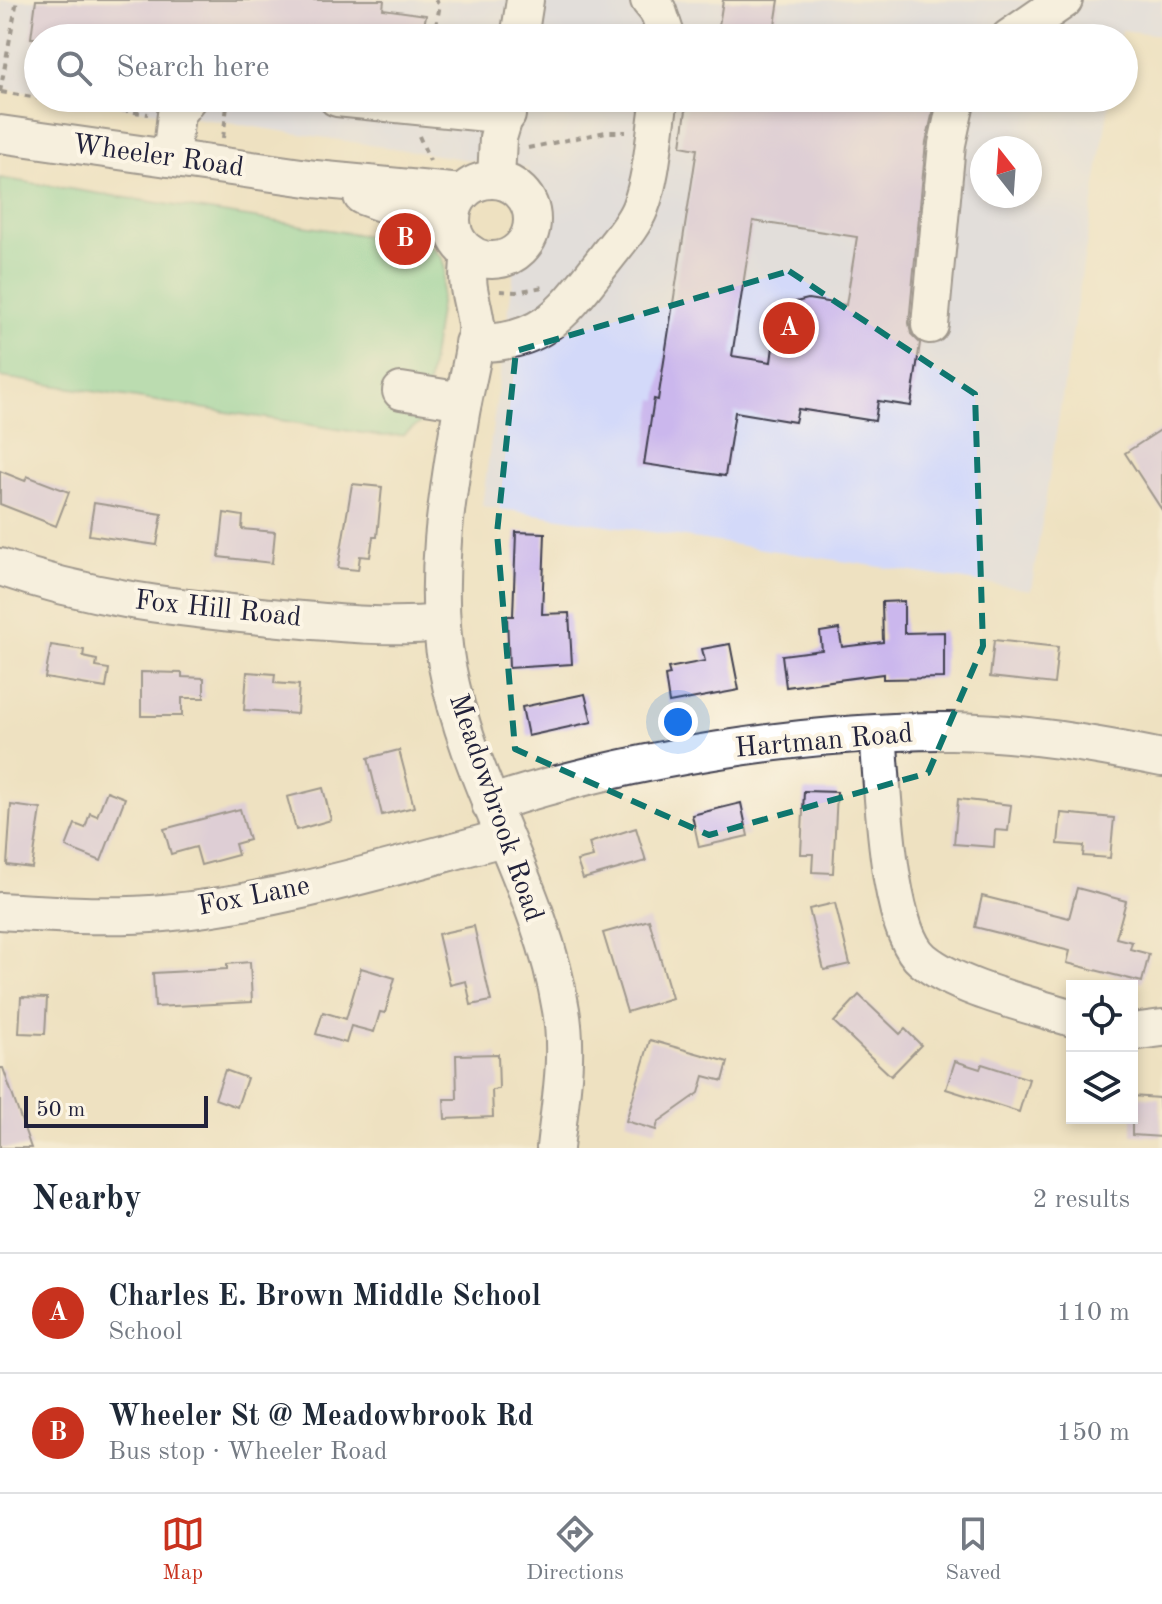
<!DOCTYPE html>
<meta charset="utf-8">
<style>
:root{--surface:#fff;--page:#f2f2f3;--text:#1f2937;--muted:#747a83;--line:#e0e1e3;--accent:#c8321e}
body{margin:0;font-family:"Old Standard TT",serif;background:var(--page);color:var(--text)}
.controls{position:absolute;right:24px;bottom:24px;display:grid;overflow:hidden;border-radius:0px;box-shadow:0 4px 12px #0003}
.controls button{width:72px;height:72px;display:grid;place-items:center;padding:0;border:0;border-bottom:2px solid var(--line);background:var(--surface);color:var(--text);font:40px sans-serif}
.compass{position:absolute;left:970px;top:136px;width:72px;height:72px;border-radius:50%;background:var(--surface);box-shadow:0 4px 12px #0003;rotate:343deg}
.scale{position:absolute;left:24px;bottom:20px;width:184px;box-sizing:border-box;padding-left:8px;border:4px solid #22223b;border-top:0;font-size:22px;line-height:28px;white-space:nowrap;color:#22223b;-webkit-text-stroke:6px #fcf5e5;paint-order:stroke}
.you{position:absolute;left:678px;top:722px;width:28px;height:28px;margin:-20px;border:6px solid #fff;border-radius:50%;background:#1a73e8;box-shadow:0 0 0 12px #1a73e833}
.badge{display:grid;place-items:center;width:52px;height:52px;border-radius:50%;background:var(--accent);color:#fff;font-size:26px;font-weight:700}
.pin{position:absolute;translate:-50% -50%;border:4px solid #fff;box-shadow:0 2px 8px #0006}
.list{margin:0;padding:0;list-style:none}
h2{display:flex;justify-content:space-between;align-items:center;height:104px;margin:0;padding:0 32px;font-size:34px}
h2 small{font-size:26px;font-weight:400;color:var(--muted)}
.list li{display:grid;grid-template-columns:52px 1fr auto;gap:24px;align-items:center;box-sizing:border-box;height:120px;padding:0 32px;border-top:2px solid var(--line)}
.list b{display:block;font-size:30px;white-space:nowrap}
.list p{margin:0;font-size:26px;white-space:nowrap;color:var(--muted)}
.list em{font-size:26px;font-style:normal;color:var(--muted)}
.icon{flex:none;width:44px;height:44px;fill:none;stroke:currentColor;stroke-width:2;stroke-linecap:round;stroke-linejoin:round}
.map{position:relative;flex:none;width:1162px;height:1148px;overflow:hidden}
.search{position:absolute;background:var(--surface);box-shadow:0 4px 12px #0003;left:24px;right:24px;top:24px;height:88px;display:flex;align-items:center;gap:20px;box-sizing:border-box;padding:0 28px;border-radius:44px;color:var(--muted);font-size:30px}
.sheet{height:344px;background:var(--surface)}
nav{display:flex;justify-content:space-around;align-items:center;box-sizing:border-box;height:112px;border-top:2px solid var(--line);background:var(--surface);font-size:22px;color:var(--muted)}
nav a{display:grid;justify-items:center;gap:4px}
nav .on{color:var(--accent)}
.map>svg:first-child{display:block}
</style>
<div class="map">
<svg width="1162" height="1148" viewBox="0 0 1162 1148">
<rect width="100%" height="100%" fill="#fcf5e5"/>
<filter id="ink" filterUnits="userSpaceOnUse"><feTurbulence type="fractalNoise" baseFrequency=".0125" numOctaves="2"/><feDisplacementMap in="SourceGraphic" scale="16" xChannelSelector="R" yChannelSelector="G"/><feConvolveMatrix kernelMatrix="1 2 1 2 8 2 1 2 1" color-interpolation-filters="sRGB"/></filter>
<filter id="wash" filterUnits="userSpaceOnUse"><feTurbulence type="fractalNoise" baseFrequency=".006" numOctaves="4" result="noise"/><feDisplacementMap in="SourceGraphic" scale="32" xChannelSelector="R" yChannelSelector="G"/><feGaussianBlur stdDeviation="1.8" result="paint"/><feColorMatrix in="noise" values="0 0 0 0 0 0 0 0 0 0 0 0 0 0 0 0 0 1.4 0 .05"/><feComposite in="paint" operator="in"/></filter>
<g filter="url(#wash)">
<rect width="100%" height="100%" fill="#eee1c1"/>
<g fill="#d3d9f9" fill-rule="evenodd">
<path d="M0 0H1162V35L1122 30 1120 38H38V94L0 89Z"/>
<path d="M67 98H1110L1031 590 482 506 528 169ZM982 148H1030V196H982Z"/>
</g>
<path fill="#7bd59b" stroke="#4e7c6b" stroke-width="2" d="M0 178 431 246 442 258 445 269 423 421 403 435 382 436 0 377Z"/>
<g id="blocks">
<g fill="#cbb7ed" fill-rule="evenodd">
<path d="M36 0H384L383 9 426 15 422 38H383L312 28 311 38H31Z"/>
<path d="M723 0H779L773 38H717Z"/>
<path d="M707 98H936L926 142 909 323 911 334 920 343 911 406 878 401 875 421 798 409 795 422 735 412 725 476 644 464 654 399 658 400 697 149 681 146 687 103 706 106ZM753 221 857 237 846 305 808 299 792 303 785 312 781 334 775 332 771 362 732 356Z"/>
<path d="M1162 429V510L1125 453Z"/>
<path d="M0 471 25 481 27 476 69 492 56 526 0 504Z"/>
<path d="M352 484 382 487 377 537H373L370 557 360 556 358 570 338 568Z"/>
<path d="M94 503 162 514 157 545 89 535Z"/>
<path d="M224 513 243 516 242 529 275 532 272 563 219 557Z"/>
<path d="M516 532 545 533 542 614 569 613 572 664 509 668 507 616H513Z"/>
<path d="M904 601V633L944 632V678L883 679V674L786 687 782 655 822 650 820 632 839 629 842 647 883 642 882 602Z"/>
<path d="M994 640 1058 647 1054 684 990 677Z"/>
<path d="M730 644 739 690 669 703 665 676 670 675 668 668 705 661 702 649Z"/>
<path d="M51 645 84 650 83 657 97 660 96 667 109 669 106 688 45 678Z"/>
<path d="M141 672 182 673V677L204 678V698H182V716H141Z"/>
<path d="M247 672 275 674 274 683 299 685 297 714 244 710Z"/>
<path d="M585 694 592 722 528 736 522 707Z"/>
<path d="M399 750 414 807 382 815 368 758Z"/>
<path d="M323 788 331 820 296 830 287 797Z"/>
<path d="M107 791 125 798 101 861 66 847 75 824 85 828 90 813 97 816Z"/>
<path d="M804 791 837 792 833 873 812 872 813 854H801Z"/>
<path d="M958 799 1011 805 1008 831 995 830 994 847 954 844Z"/>
<path d="M741 803 748 836 699 847 692 815Z"/>
<path d="M11 805 41 809 32 868 7 865Z"/>
<path d="M240 809 249 840 235 844 238 855 201 865 196 847 171 854 164 829Z"/>
<path d="M1061 813 1114 818 1110 858 1083 856 1084 846 1058 844Z"/>
<path d="M636 828 646 861 583 879 577 861 593 857 589 843Z"/>
<path d="M1077 888 1126 901 1116 938 1132 942 1130 949 1149 954 1142 982 1067 963 1070 951 975 927 982 896 1069 918Z"/>
<path d="M835 903 850 964 824 970 809 909Z"/>
<path d="M649 920 672 998 627 1012 603 933Z"/>
<path d="M474 926 491 1001 471 1005 466 981 450 985 438 934Z"/>
<path d="M250 962 252 1002 155 1007 153 973 227 969V964Z"/>
<path d="M361 968 395 978 385 1013 380 1012 374 1032 351 1026 346 1043 316 1034 323 1012 346 1019Z"/>
<path d="M859 995 900 1034 905 1029 921 1045 891 1076 834 1022Z"/>
<path d="M21 997 47 998 45 1034 19 1033Z"/>
<path d="M650 1040 728 1062 723 1081 704 1076 699 1093 658 1122 656 1130 626 1121Z"/>
<path d="M498 1054 499 1089 492 1090 493 1117 445 1119 444 1099H457L456 1055Z"/>
<path d="M955 1061 980 1069 982 1064 1029 1079 1019 1112 946 1089Z"/>
<path d="M0 1068H3L31 1148H0Z"/>
<path d="M225 1070 247 1078 237 1107 215 1099Z"/>
<path d="M1132 1096 1159 1098 1162 1137 1132 1135Z"/>
</g>
</g>
</g>
<g filter="url(#ink)">
<use href="#blocks" fill-opacity="0" stroke="#413f4f" stroke-width="2"/>
<g fill="none" stroke-linecap="round" stroke-linejoin="round">
<g stroke="#413f4f" stroke-width="40">
<g id="minor">
<path d="M649 0 658 11 667 38"/>
<path d="M519 38 525 0"/>
<path d="M1009 38 1064 0"/>
<path d="M337 98 507 115"/>
<path d="M0 134 315 179 462 193"/>
<path d="M171 158 176 114 188 98"/>
<path d="M496 179 498 138 510 98"/>
<circle cx="492" cy="220" r="40"/>
<path d="M362 196 453 229"/>
<path d="M470 253C465 290 471 291 476 324 478 340 464 394 461 413 447 495 432 583 447 666 469 785 542 890 561 1010 569 1056 560 1102 555 1148"/>
<path d="M930 325 947 144 957 98"/>
<path d="M473 343C544 345 565 310 605 259 617 243 633 226 640 208 653 174 654 134 660 98"/>
<path d="M401 391 463 401"/>
<path d="M0 567C91 599 174 607 270 617 326 622 385 629 441 623"/>
<path d="M878 734C883 784 886 930 923 960 959 989 1028 1004 1072 1018"/>
<path d="M490 804C627 759 807 730 951 731 1022 732 1093 744 1162 758"/>
<path d="M0 911C55 914 109 918 164 913 279 902 392 867 503 838"/>
<path d="M1132 1032 1162 1028"/>
</g>
</g>
<g stroke="#413f4f" stroke-width="4" stroke-dasharray="6 6" stroke-linecap="butt">
<path d="M434 38 440 4 435 0"/>
<path d="M0 92 17 0"/>
<path d="M1 92 38 98"/>
<path d="M39 98 148 114"/>
<path d="M419 136 430 161"/>
<path d="M223 138 228 98"/>
<path d="M528 148 606 132H626"/>
<path d="M500 291 516 292 543 287"/>
</g>
<use href="#minor" stroke="#fff" stroke-width="36"/>
</g>
</g>
<path d="M0 0H1162V1148H0ZM789 271 975 394 983 646 928 773 709 835 515 749 497 533 516 351Z" fill="#eee1c1" fill-opacity=".55" fill-rule="evenodd"/>
<path fill="none" stroke="#0f766e" stroke-width="6" stroke-dasharray="16 10" stroke-linejoin="round" d="M789 271 975 394 983 646 928 773 709 835 515 749 497 533 516 351Z"/>
<g text-anchor="middle" dominant-baseline="central" stroke-width="8" stroke-linejoin="round" paint-order="stroke">
<g font-size="28" fill="#22223b" stroke="#fcf5e5">
<text transform="translate(158 157) rotate(8)">Wheeler Road</text>
<text transform="translate(218 610) rotate(6)">Fox Hill Road</text>
<text transform="translate(824 742) rotate(-5)">Hartman Road</text>
<text transform="translate(495 808) rotate(71)">Meadowbrook Road</text>
<text transform="translate(254 897) rotate(-11)">Fox Lane</text>
</g>
</g>
</svg>
<div class="controls">
<button><svg class="icon" aria-label="locate" viewBox="0 0 24 24"><circle cx="12" cy="12" r="6"/><path d="M12 2v4M12 18v4M2 12h4M18 12h4"/></svg></button>
<button><svg class="icon" aria-label="layers" viewBox="0 0 24 24"><path d="M12 4l9 5-9 5-9-5zM3 14l9 5 9-5"/></svg></button>
</div>
<svg class="compass" viewBox="-18 -18 36 36"><path d="M0-13l5 13h-10z" fill="#e53935"/><path d="M0 13l5-13h-10z" fill="#747a83"/></svg>
<div class="scale">50 m</div>
<div class="you"></div>
<div class="pin badge" style="left:789px;top:328px">A</div>
<div class="pin badge" style="left:405px;top:239px">B</div>
<div class="search"><svg class="icon" aria-label="search" viewBox="0 0 24 24"><circle cx="10" cy="10" r="6"/><path d="M15 15l6 6"/></svg>Search here</div>
</div>
<section class="sheet">
<h2>Nearby<small>2 results</small></h2>
<ul class="list">
<li><span class="badge">A</span><div><b>Charles E. Brown Middle School</b><p>School</p></div><em>110 m</em></li>
<li><span class="badge">B</span><div><b>Wheeler St @ Meadowbrook Rd</b><p>Bus stop · Wheeler Road</p></div><em>150 m</em></li>
</ul>
</section>
<nav>
<a class="on"><svg class="icon" aria-label="map" viewBox="0 0 24 24"><path d="M3 6l6-2 6 2 6-2v14l-6 2-6-2-6 2zM9 4v14M15 6v14"/></svg>Map</a>
<a><svg class="icon" aria-label="directions" viewBox="0 0 24 24"><path d="M12 3l9 9-9 9-9-9zM9 14v-3h6M13 9l2 2-2 2"/></svg>Directions</a>
<a><svg class="icon" aria-label="saved" viewBox="0 0 24 24"><path d="M7 4h10v16l-5-4-5 4z"/></svg>Saved</a>
</nav>
